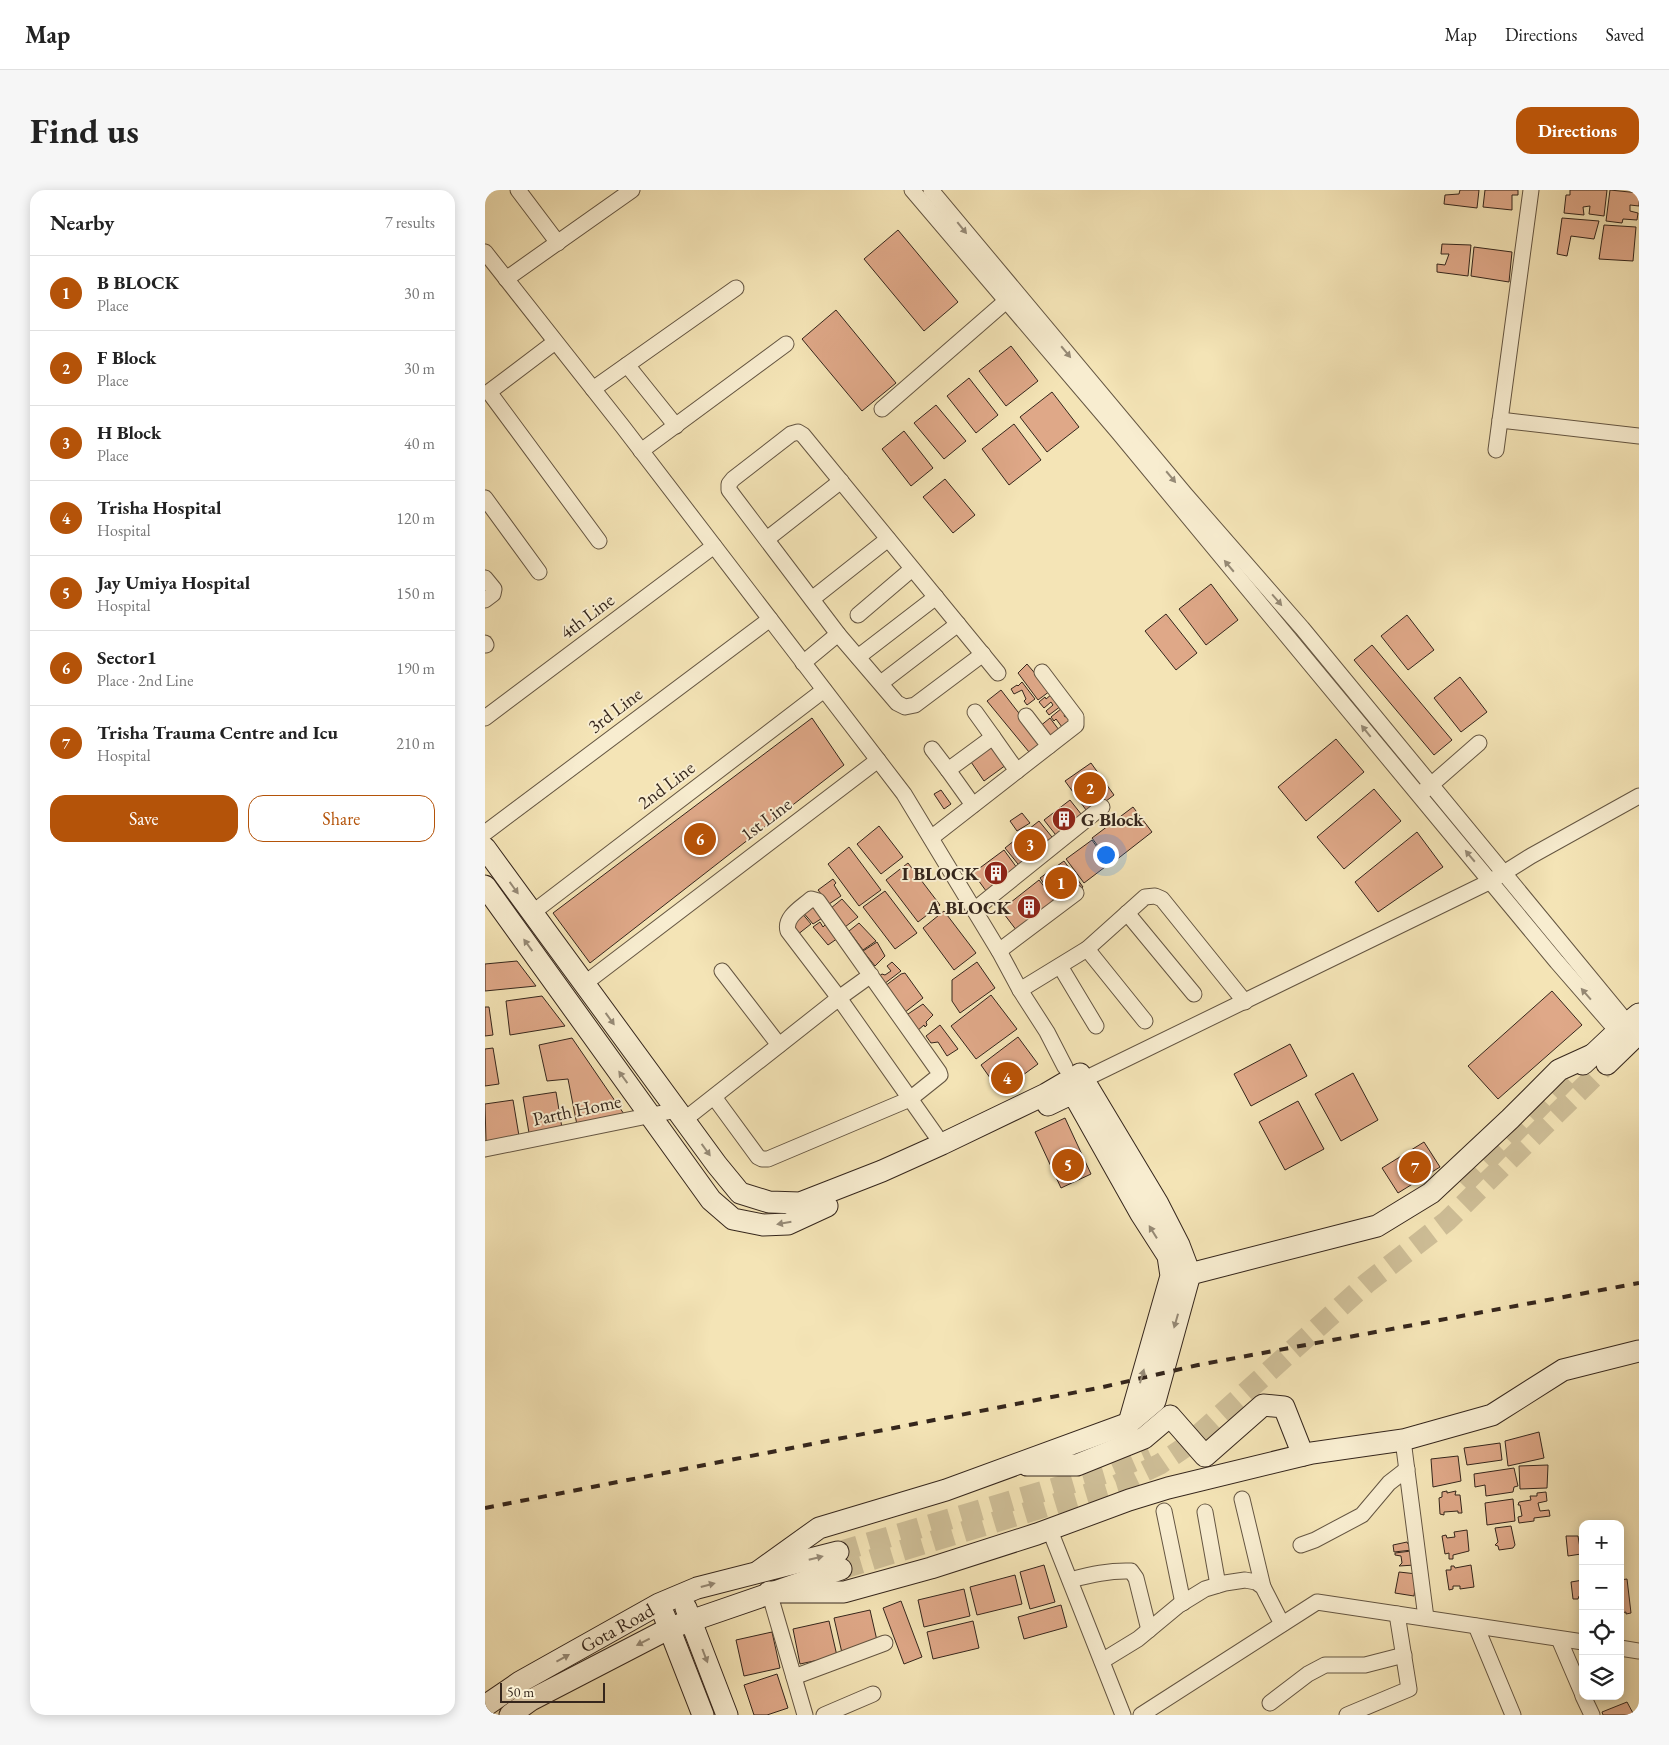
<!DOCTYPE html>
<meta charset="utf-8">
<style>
:root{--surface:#fff;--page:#f6f6f6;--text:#222;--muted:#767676;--line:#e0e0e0;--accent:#b45309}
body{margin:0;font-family:"EB Garamond",serif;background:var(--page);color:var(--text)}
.controls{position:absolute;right:15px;bottom:15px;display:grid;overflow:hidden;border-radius:10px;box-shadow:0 2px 12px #0003}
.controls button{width:45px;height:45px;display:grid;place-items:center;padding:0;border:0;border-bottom:1px solid var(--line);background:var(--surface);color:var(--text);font:25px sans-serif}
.scale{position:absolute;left:15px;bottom:12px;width:105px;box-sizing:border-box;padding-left:5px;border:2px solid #35261c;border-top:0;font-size:14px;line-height:18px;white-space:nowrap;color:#35261c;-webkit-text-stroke:4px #f8edd0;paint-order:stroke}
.you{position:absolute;left:620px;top:664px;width:18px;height:18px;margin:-12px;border:4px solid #fff;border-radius:50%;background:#1a73e8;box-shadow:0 0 0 8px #1a73e833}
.badge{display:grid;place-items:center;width:32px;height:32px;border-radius:50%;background:var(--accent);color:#fff;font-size:16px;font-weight:700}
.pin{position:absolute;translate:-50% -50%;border:2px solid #fff;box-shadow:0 1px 5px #0006}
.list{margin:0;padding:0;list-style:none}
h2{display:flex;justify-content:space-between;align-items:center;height:65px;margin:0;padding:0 20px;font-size:21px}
h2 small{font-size:16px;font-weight:400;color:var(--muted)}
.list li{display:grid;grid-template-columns:32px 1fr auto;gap:15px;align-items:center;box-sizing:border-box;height:75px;padding:0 20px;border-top:1px solid var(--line)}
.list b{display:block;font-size:19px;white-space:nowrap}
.list p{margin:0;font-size:16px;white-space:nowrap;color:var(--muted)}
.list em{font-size:16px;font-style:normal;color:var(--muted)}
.actions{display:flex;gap:10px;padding:15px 20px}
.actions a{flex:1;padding:11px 0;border:1px solid var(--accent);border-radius:15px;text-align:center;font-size:18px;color:var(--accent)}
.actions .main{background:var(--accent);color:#fff}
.icon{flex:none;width:28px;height:28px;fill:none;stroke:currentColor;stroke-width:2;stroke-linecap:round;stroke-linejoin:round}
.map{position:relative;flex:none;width:1154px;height:1525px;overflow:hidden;border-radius:15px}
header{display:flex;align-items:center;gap:30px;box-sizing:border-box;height:70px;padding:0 25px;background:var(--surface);border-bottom:1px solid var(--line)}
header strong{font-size:24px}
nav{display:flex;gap:28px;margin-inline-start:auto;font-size:18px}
.intro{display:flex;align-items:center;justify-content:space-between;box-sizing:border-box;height:120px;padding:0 30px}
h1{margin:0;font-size:35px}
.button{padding:12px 22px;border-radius:15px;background:var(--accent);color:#fff;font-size:18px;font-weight:700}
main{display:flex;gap:30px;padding:0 30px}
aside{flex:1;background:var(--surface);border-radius:15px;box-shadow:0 2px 12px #0003}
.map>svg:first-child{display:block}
</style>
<header>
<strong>Map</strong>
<nav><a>Map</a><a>Directions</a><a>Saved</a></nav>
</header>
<div class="intro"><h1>Find us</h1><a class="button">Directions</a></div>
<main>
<aside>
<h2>Nearby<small>7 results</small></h2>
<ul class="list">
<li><span class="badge">1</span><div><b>B BLOCK</b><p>Place</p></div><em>30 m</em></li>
<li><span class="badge">2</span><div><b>F Block</b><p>Place</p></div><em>30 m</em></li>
<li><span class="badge">3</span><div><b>H Block</b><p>Place</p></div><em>40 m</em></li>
<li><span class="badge">4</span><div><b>Trisha Hospital</b><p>Hospital</p></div><em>120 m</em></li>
<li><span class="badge">5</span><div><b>Jay Umiya Hospital</b><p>Hospital</p></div><em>150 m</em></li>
<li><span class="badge">6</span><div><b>Sector1</b><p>Place · 2nd Line</p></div><em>190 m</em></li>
<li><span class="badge">7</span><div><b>Trisha Trauma Centre and Icu</b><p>Hospital</p></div><em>210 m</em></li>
</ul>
<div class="actions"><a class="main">Save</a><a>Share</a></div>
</aside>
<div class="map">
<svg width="1154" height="1525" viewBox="0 0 1154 1525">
<rect width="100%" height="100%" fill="#f4e4b6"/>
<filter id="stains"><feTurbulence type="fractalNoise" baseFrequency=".004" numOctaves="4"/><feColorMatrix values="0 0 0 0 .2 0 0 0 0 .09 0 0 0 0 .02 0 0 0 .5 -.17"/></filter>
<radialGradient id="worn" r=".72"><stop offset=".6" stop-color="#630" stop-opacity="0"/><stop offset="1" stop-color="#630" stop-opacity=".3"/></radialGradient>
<g fill="#dfa888" stroke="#35261c">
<path d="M975 0H994L992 18 959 14 960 5 974 4Z"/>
<path d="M1000 0H1033V5H1027V20L998 17Z"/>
<path d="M1085 0H1122L1119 26 1104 24 1105 16 1098 17 1099 25 1079 23 1081 5H1085Z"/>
<path d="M1125 0 1154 3V16L1145 15V21L1153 23 1152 30 1138 29 1137 33 1121 31Z"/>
<path d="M1077 28 1114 31 1109 49 1086 46 1082 66 1072 64Z"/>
<path d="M1119 35 1151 37 1148 71 1114 69Z"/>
<path d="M413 40 473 112 439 141 379 69Z"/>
<path d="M957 54 986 55 983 86 952 82V74L960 75 964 64H956Z"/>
<path d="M989 57 1027 62 1024 92 986 86Z"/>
<path d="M351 120 411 193 377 221 317 149Z"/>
<path d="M526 156 553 191 521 216 494 181Z"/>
<path d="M484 188 513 225 491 243 462 206Z"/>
<path d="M567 202 594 237 562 262 535 227Z"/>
<path d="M451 215 481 251 459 269 429 233Z"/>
<path d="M529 234 556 270 524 295 497 259Z"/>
<path d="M419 241 448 278 426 296 397 259Z"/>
<path d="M460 289 490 325 468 343 438 307Z"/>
<path d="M726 394 753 430 721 455 694 419Z"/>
<path d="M681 424 712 463 691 480 660 441Z"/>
<path d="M922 425 949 460 923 480 896 446Z"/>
<path d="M887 455 967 550 949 565 869 470Z"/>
<path d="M542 474 565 501 553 510 533 483Z"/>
<path d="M975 487 1002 522 976 542 949 508Z"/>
<path d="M537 492 550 509 542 515 539 511 541 509 537 500 529 504 526 499 532 495 533 496Z"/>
<path d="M516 500 557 553 544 562 502 511Z"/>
<path d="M567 504 576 516 564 525 561 521 568 515 566 512 559 518 554 512 560 507 561 509Z"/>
<path d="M577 518 581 523 579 525 580 527 584 525 587 529 577 537 571 529 569 531 566 527Z"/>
<path d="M327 528 359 575 105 773 68 723Z"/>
<path d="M565 528 574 540 562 549 554 537Z"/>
<path d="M851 549 879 582 821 631 793 597Z"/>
<path d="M505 555 521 575 499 591 484 569Z"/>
<path d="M606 573 629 605 604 624 580 591Z"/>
<path d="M889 599 916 631 859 679 832 647Z"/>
<path d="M456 600 466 614 459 619 449 604Z"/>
<path d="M585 610 600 629 574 649 559 630Z"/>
<path d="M648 617 667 642 626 674 607 648Z"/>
<path d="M537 623 545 633 532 641 525 631Z"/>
<path d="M554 631 571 652 537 679 520 658Z"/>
<path d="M394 636 418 667 396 684 372 654Z"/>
<path d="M932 642 958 677 893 722 870 692Z"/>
<path d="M607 650 624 674 599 693 581 669Z"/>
<path d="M364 657 396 700 374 716 343 674Z"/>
<path d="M519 660 535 682 504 705 488 683Z"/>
<path d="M579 671 598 697 573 715 555 688Z"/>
<path d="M423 673 455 715 433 732 401 690Z"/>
<path d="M348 689 351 693 349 695 356 706 344 714 333 700Z"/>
<path d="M554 690 573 714 535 745 516 720Z"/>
<path d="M400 701 432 743 410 759 378 717Z"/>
<path d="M357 709 373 727 360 737 346 718Z"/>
<path d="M331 711 342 725 328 734 317 721Z"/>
<path d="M459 721 491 763 469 780 438 738Z"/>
<path d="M316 722 326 734 312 745 303 732Z"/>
<path d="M345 730 356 746 343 755 328 737 335 732 338 737Z"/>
<path d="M374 733 391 751 378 760 364 741Z"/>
<path d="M392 752 400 766 390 776 378 761Z"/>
<path d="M32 771 51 796 0 801V774Z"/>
<path d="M407 772 416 781 399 794 393 787 397 784 400 785 406 781 402 776Z"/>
<path d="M492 772 510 798 475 823 467 811V790Z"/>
<path d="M420 783 438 808 419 823 400 796 416 784Z"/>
<path d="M1067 801 1097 835 1013 909 983 876Z"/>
<path d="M506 805 532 839 491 869 466 836Z"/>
<path d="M57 806 80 836 25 845 21 811Z"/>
<path d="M438 814 448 825 441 832 442 835 440 837 439 835 432 841 420 826Z"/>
<path d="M0 817H4L8 845 0 846Z"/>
<path d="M455 835 473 859 462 866 453 852 446 853 441 846Z"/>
<path d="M533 847 553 874 515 902 496 875Z"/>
<path d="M87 848 139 924 92 935 83 889 62 891 54 855Z"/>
<path d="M805 854 822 886 766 916 749 884Z"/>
<path d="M8 858 14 894 0 896V859Z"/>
<path d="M868 883 893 930 856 951 830 904Z"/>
<path d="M71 902 77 938 44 943 38 907Z"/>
<path d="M28 910 34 946 1 952 0 914Z"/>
<path d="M813 911 839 959 800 980 774 932Z"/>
<path d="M580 928 606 984 576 998 550 942Z"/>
<path d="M939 952 955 977 913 1003 897 978Z"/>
<path d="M1054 1242 1059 1268 1023 1276 1020 1251Z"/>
<path d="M1015 1253 1017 1270 982 1275 979 1258Z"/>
<path d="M973 1266 976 1291 948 1297 946 1269Z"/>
<path d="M1063 1275 1062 1298 1035 1299 1034 1276Z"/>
<path d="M1029 1278 1033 1296 1029 1297 1028 1302 1001 1306 1000 1295 990 1297 989 1284Z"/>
<path d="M962 1301V1303L971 1301 970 1305H975L977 1323H973V1321L959 1322V1325L955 1324 954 1308 957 1307V1302Z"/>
<path d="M1061 1302 1062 1311 1053 1313 1055 1321 1064 1320 1065 1326 1049 1328V1331L1034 1333 1033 1327 1037 1326 1035 1315H1033L1034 1312 1046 1310 1045 1306H1052V1303Z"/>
<path d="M1028 1309 1030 1331 1002 1335 1000 1313Z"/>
<path d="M1026 1336 1030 1355 1028 1358 1014 1360 1013 1356 1010 1355 1013 1352 1010 1338Z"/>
<path d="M982 1340 984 1361 968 1365V1369H964V1363L960 1364 957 1346 961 1345 962 1348 970 1347 969 1342Z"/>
<path d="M1081 1346H1093L1096 1364 1083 1366Z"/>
<path d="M922 1352 923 1354H926L927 1360 909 1362 908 1355Z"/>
<path d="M926 1361 930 1375 914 1376 917 1373 916 1366 910 1365V1363Z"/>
<path d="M559 1375 570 1412 545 1419 535 1382Z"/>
<path d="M986 1375 989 1397 975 1399V1396H968V1399L964 1400 961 1380H966V1376H969L970 1378Z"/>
<path d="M914 1382 932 1384 929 1406 910 1403Z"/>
<path d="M530 1385 537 1414 492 1425 485 1397Z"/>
<path d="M1142 1389 1146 1423 1141 1424V1422L1135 1423V1390Z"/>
<path d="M1098 1390V1406H1094L1093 1409H1088L1086 1392Z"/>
<path d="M479 1399 485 1426 439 1437 433 1410Z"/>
<path d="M416 1411 437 1467 419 1474 398 1418Z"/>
<path d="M576 1415 582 1437 539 1449 533 1427Z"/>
<path d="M385 1420 393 1455 357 1463 349 1428Z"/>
<path d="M344 1431 352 1466 315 1474 308 1439Z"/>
<path d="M488 1431 494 1458 448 1469 442 1442Z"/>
<path d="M287 1442 295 1478 259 1486 251 1450Z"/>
<path d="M292 1484 303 1518 282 1525H269L259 1495Z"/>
<path d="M1142 1512 1149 1525H1118L1117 1522Z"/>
</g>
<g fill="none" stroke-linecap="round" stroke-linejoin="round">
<g stroke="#cebe97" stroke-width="21" stroke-dasharray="21 11" stroke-linecap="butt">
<path d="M978 995 1086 885"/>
<path d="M353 1362 624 1282 665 1264"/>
<path d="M356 1379 632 1295 675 1274 700 1257 882 1093 962 1031 1122 874"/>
</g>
<g stroke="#655642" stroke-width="17">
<g id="street">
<path d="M33 0 73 53"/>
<path d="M427 0 633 242 1072 772 1139 849"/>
<path d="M446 0 700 304 817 438 1149 841"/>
<path d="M0 62 138 237 419 604 514 761 535 800 562 842 580 877"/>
<path d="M21 89 147 0"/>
<path d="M70 152 4 202 114 351"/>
<path d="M142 175 191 236"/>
<path d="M108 199 251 98"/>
<path d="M397 219 528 105"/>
<path d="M1015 230 1154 246"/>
<path d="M1011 260 1046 0"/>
<path d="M156 261 301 154"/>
<path d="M0 308 54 382"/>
<path d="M282 349 356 291"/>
<path d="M0 388 9 399 8 404 0 410"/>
<path d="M327 409 403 349"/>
<path d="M373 425 427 379"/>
<path d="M353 444 244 300V294L248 289 306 244 313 242 318 245 513 483"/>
<path d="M0 453 1 455"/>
<path d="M373 467 451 407"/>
<path d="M318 473 353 444 412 513 420 517 430 515 498 464"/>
<path d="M396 493 473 434"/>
<path d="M490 522 508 547"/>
<path d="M541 526 564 556"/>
<path d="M0 528 229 356"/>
<path d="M447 559 463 580"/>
<path d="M939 601 994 553"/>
<path d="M488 615 463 580 508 547 532 581"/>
<path d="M0 643 285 429"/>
<path d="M446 648 591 535V527L557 482"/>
<path d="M489 720 617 617"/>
<path d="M47 723 339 500"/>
<path d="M642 723 709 804"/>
<path d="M602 759 660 831"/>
<path d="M514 761 591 703"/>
<path d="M575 776 611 836"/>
<path d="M237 781 294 855"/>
<path d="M99 794 393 570"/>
<path d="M535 800 602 759 660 707 670 706 677 709 760 812"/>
<path d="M608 885 1006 691 1046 666 1154 606"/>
<path d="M229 907 273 967 277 969H283L425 909 455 885 454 882 333 711 326 709C316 718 299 727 303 741L354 808 386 785"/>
<path d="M199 930 354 808 457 954"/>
<path d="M0 959 192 920"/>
<path d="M918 1250 941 1428"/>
<path d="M757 1309 778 1397"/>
<path d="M679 1321 698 1413"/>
<path d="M720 1322 733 1395"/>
<path d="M564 1338 638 1525"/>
<path d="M816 1355 830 1350 877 1325 904 1293 922 1279"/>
<path d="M585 1390C605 1385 625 1380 646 1381L651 1388 664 1440"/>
<path d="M284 1402 320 1525"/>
<path d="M991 1436 1028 1525"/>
<path d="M1074 1449 1098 1505"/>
<path d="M1135 1458 1154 1461"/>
<path d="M617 1471 653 1449 694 1415 720 1399 740 1393 760 1390 771 1392 778 1397 797 1434"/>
<path d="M309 1487 400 1453"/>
<path d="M1098 1506 1107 1525"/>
<path d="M785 1513 823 1484 840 1475H880L919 1465"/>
<path d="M339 1525 388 1504"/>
<path d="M656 1525 832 1412 1098 1452"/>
<path d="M862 1525 924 1499 912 1424"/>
</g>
</g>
<g stroke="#35261c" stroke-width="23">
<g id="secondary">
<path d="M0 658 232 975 255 1003 284 1012 315 1013 397 981 457 954 561 904 595 884 673 1014 694 1055 705 1084 670 1211 644 1233 461 1300 334 1338 274 1381"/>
<path d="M0 696 226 1010 248 1029 278 1035 303 1034 342 1016"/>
<path d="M1098 874 1133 841 1154 824"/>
<path d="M1122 874 1154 843"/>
<path d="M563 915 588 903 656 1024 683 1066 686 1086 644 1233"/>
<path d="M691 1085 705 1084 892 1036 946 1003 1025 929 1074 880 1107 865"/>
<path d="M542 1275H592L659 1248 685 1226 720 1266 778 1215 799 1217 818 1265"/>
<path d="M284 1402H359L446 1378 552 1344 644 1310 683 1298 827 1263 918 1250 1007 1225 1078 1180 1154 1161"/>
<path d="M201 1418 242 1525"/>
<path d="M179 1425 218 1525"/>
<path d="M0 1516 35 1492 174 1414 212 1398 353 1362"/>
<path d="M25 1525 46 1510 185 1438 356 1379"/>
</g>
</g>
<use href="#street" stroke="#f8edd0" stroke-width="15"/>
<use href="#secondary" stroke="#f8edd0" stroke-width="21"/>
<path stroke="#35261c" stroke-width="4" stroke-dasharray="9 9" stroke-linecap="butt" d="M0 1318 618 1197 713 1175 1154 1093"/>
</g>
<defs><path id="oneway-solid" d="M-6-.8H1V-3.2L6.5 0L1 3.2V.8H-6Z" transform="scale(1.25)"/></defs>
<g fill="#968a76">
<use href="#oneway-solid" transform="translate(477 38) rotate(51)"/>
<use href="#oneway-solid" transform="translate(581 162) rotate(50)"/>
<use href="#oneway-solid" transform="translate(686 287) rotate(50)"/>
<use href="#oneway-solid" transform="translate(744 376) rotate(-130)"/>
<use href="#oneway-solid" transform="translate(792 410) rotate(49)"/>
<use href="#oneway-solid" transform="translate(881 541) rotate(-129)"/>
<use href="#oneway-solid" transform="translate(985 666) rotate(-130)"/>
<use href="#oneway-solid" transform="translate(29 698) rotate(54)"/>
<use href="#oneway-solid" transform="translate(43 755) rotate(-126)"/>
<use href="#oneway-solid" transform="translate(1101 804) rotate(-131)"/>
<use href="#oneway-solid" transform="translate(125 829) rotate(54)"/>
<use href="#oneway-solid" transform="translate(138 887) rotate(-126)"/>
<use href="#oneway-solid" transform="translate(221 960) rotate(54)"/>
<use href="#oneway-solid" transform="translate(299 1033) rotate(170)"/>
<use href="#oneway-solid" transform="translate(668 1042) rotate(-122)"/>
<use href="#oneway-solid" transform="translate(691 1131) rotate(106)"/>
<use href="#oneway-solid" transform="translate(657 1186) rotate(-74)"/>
<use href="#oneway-solid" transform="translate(331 1368) rotate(-14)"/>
<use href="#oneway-solid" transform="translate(223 1395) rotate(-15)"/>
<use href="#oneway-solid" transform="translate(158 1452) rotate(153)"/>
<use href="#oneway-solid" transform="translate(220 1466) rotate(69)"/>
<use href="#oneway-solid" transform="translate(78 1468) rotate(-29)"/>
</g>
<defs>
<g id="building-disc" transform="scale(1.25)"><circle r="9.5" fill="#8f2418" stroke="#f8edd0"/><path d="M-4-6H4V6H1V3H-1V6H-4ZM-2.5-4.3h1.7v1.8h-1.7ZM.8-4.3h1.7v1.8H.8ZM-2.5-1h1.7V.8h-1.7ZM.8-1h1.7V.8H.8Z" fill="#fff"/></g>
</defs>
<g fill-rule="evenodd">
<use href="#building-disc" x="579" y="629"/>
<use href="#building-disc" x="511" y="683"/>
<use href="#building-disc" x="544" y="717"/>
</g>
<g text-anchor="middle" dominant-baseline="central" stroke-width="4" stroke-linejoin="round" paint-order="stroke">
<g font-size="19" fill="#35261c" stroke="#f8edd0">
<text transform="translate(102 426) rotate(-37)">4th Line</text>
<text transform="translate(130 520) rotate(-37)">3rd Line</text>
<text transform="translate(181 595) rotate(-37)">2nd Line</text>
<text transform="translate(281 629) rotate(-37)">1st Line</text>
<text transform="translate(92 920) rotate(-12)">Parth Home</text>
<text transform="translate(132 1438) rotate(-29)">Gota Road</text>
</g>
<g font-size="19" font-weight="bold" fill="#35261c" stroke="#f8edd0" text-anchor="end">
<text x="596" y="629" text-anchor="start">G Block</text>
<text x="494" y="683">I BLOCK</text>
<text x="526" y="717">A BLOCK</text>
</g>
</g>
<rect width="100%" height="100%" filter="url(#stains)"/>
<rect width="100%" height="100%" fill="url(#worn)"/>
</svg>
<div class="controls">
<button>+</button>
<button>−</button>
<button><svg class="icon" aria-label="locate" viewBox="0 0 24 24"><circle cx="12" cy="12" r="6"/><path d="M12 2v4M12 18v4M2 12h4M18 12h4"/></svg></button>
<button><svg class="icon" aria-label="layers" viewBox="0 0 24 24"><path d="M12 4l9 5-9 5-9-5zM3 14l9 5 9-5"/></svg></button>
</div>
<div class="scale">50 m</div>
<div class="you"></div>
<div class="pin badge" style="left:576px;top:693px">1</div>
<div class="pin badge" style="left:605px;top:598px">2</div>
<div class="pin badge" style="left:545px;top:655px">3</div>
<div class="pin badge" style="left:522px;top:888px">4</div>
<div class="pin badge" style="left:583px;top:975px">5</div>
<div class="pin badge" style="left:215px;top:649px">6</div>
<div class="pin badge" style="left:930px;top:977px">7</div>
</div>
</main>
